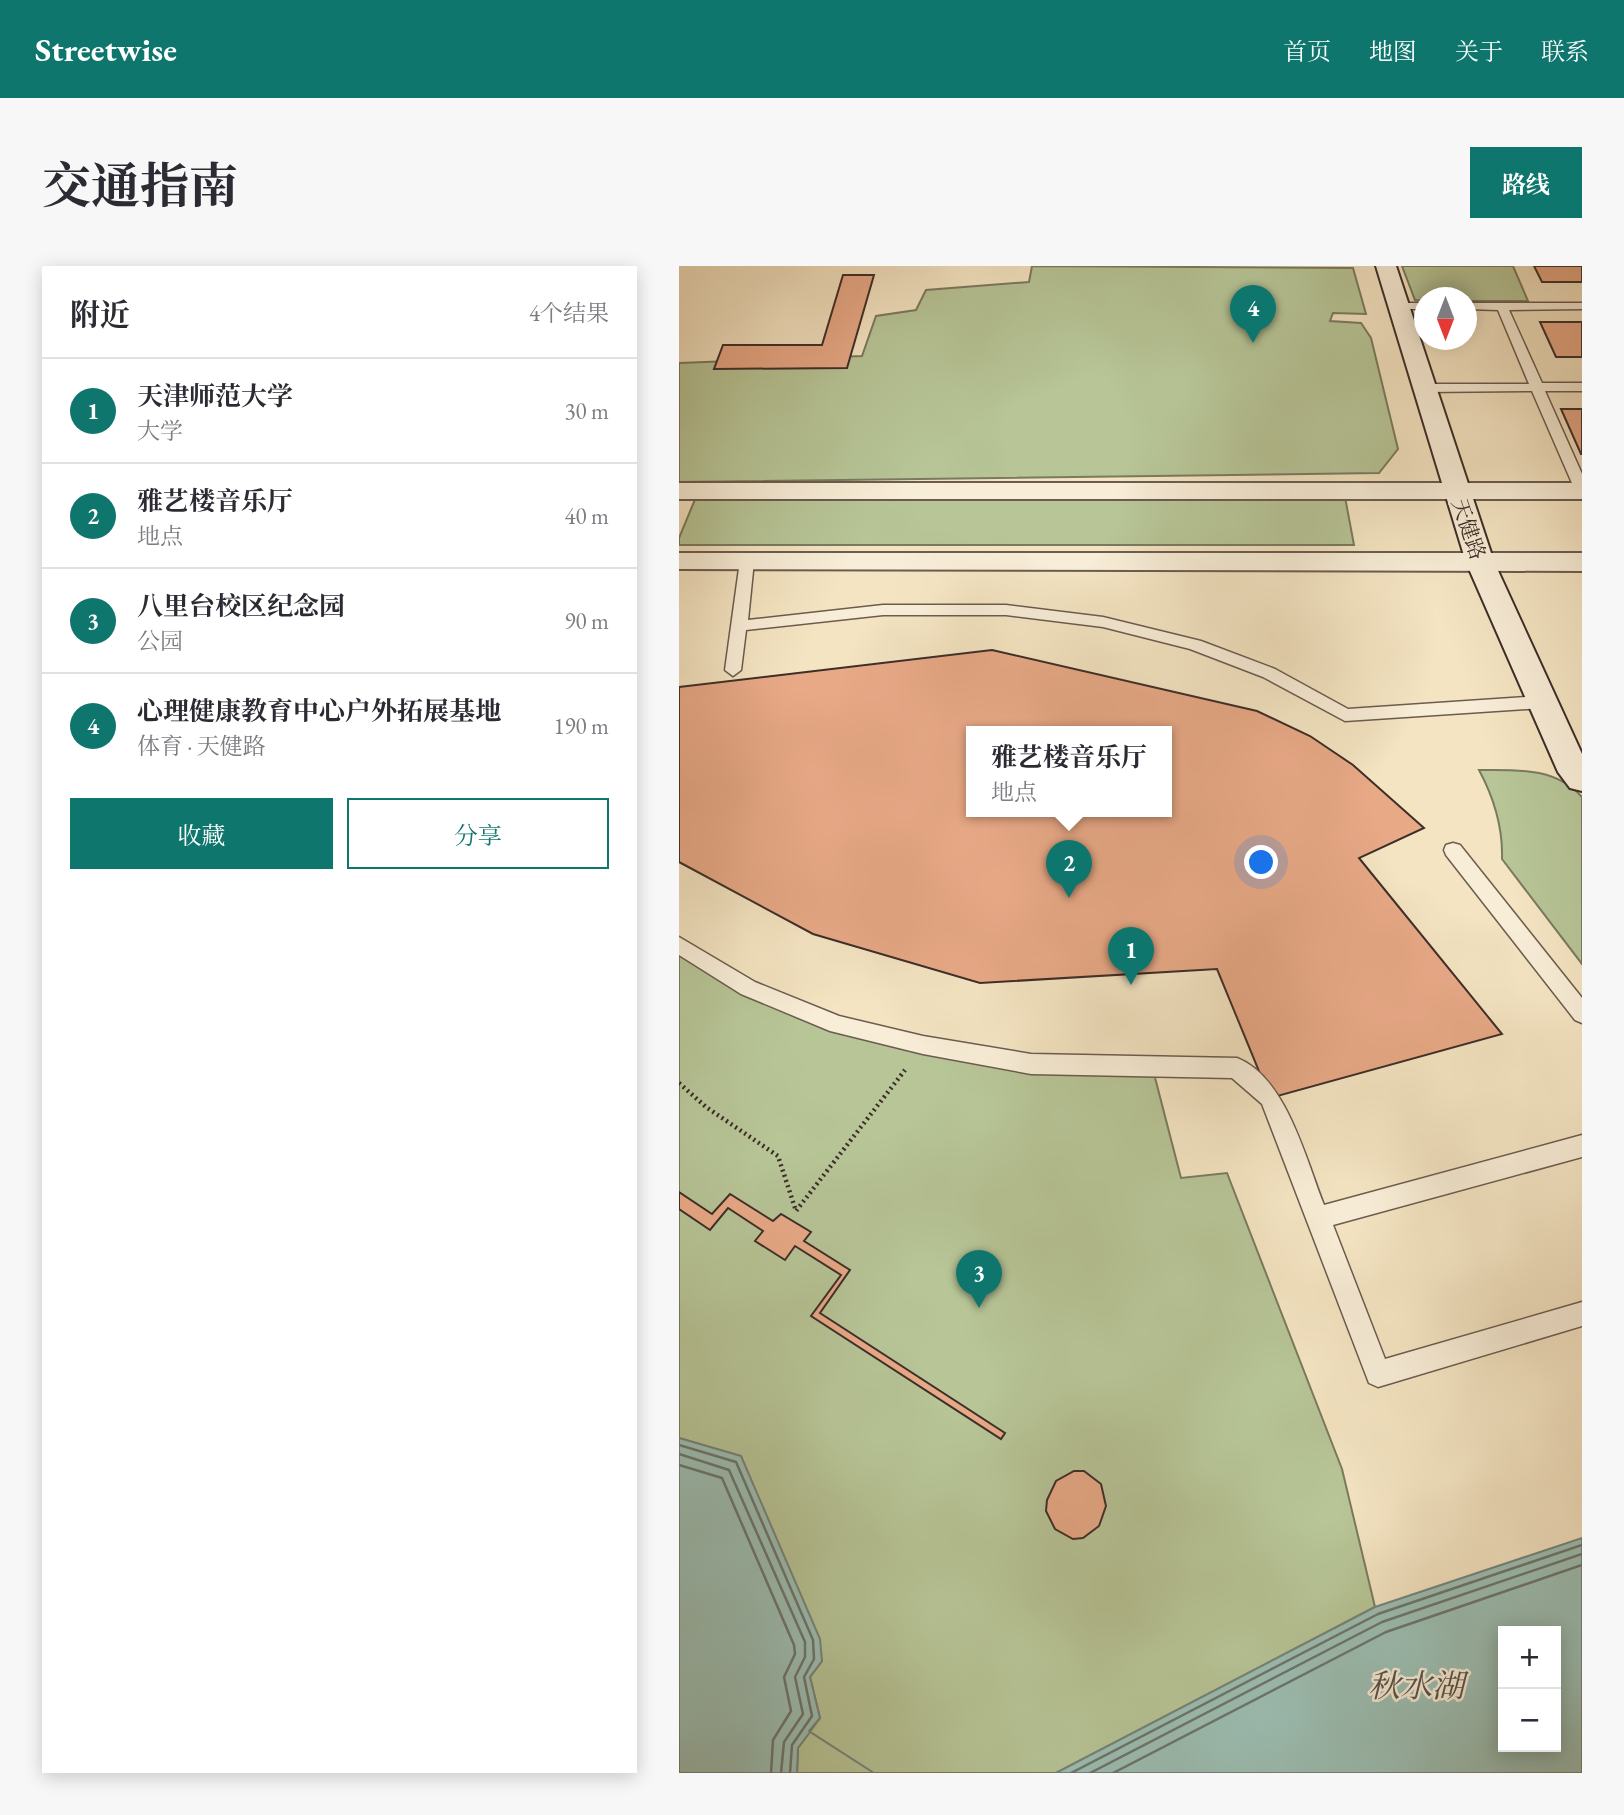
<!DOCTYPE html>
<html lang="zh">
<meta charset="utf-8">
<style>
:root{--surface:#fff;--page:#f7f7f7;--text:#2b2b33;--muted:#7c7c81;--line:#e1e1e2;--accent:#0f766e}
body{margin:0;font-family:"EB Garamond","Noto Serif SC",serif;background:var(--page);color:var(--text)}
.controls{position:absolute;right:21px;bottom:21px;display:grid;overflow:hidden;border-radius:0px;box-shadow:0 4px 18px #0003}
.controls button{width:63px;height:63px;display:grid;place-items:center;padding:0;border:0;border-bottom:2px solid var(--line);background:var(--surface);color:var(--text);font:35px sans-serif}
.compass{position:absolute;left:735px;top:21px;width:63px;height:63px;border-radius:50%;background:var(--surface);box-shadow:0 4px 18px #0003;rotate:180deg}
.you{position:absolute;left:583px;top:597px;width:24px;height:24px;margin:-18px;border:5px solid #fff;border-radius:50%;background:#1a73e8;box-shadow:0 0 0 10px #1a73e833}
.badge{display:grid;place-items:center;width:46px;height:46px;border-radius:50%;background:var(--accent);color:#fff;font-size:23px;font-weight:700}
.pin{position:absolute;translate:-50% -58px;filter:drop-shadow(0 2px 4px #0008)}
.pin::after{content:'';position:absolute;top:37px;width:24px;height:21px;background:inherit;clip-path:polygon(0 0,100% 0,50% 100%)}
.popup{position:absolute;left:287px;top:460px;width:206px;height:91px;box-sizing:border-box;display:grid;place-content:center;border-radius:0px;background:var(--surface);filter:drop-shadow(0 2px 5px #0005);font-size:23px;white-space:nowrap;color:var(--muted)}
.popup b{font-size:26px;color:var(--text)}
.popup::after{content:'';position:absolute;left:50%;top:100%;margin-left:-14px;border:14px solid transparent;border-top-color:var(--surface)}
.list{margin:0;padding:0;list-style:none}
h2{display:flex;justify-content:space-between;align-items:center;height:91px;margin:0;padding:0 28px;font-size:30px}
h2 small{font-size:23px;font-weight:400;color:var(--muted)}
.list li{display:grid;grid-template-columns:46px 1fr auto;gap:21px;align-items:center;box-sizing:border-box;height:105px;padding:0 28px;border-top:2px solid var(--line)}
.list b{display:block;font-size:26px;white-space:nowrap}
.list p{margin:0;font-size:23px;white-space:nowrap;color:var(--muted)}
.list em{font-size:23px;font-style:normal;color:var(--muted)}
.actions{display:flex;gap:14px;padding:21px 28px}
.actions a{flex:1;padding:16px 0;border:2px solid var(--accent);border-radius:0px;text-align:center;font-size:24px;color:var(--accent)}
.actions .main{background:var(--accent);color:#fff}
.map{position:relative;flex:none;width:903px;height:1507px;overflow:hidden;border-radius:0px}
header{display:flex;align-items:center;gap:42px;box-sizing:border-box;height:98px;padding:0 35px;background:var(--accent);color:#fff}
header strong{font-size:33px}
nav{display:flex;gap:38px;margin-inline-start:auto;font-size:24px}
.intro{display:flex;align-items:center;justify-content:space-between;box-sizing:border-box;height:168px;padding:0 42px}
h1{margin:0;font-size:49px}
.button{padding:18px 32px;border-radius:0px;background:var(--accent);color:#fff;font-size:24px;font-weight:700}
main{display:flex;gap:42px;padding:0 42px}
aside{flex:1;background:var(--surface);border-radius:0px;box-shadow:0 4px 18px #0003}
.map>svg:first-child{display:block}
</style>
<header>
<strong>Streetwise</strong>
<nav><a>首页</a><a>地图</a><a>关于</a><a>联系</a></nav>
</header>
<div class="intro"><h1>交通指南</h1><a class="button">路线</a></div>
<main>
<aside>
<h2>附近<small>4个结果</small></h2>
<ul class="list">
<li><span class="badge">1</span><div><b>天津师范大学</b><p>大学</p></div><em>30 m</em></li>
<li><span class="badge">2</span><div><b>雅艺楼音乐厅</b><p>地点</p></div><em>40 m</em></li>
<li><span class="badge">3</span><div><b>八里台校区纪念园</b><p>公园</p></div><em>90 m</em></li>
<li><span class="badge">4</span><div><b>心理健康教育中心户外拓展基地</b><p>体育 · 天健路</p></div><em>190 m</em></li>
</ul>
<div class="actions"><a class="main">收藏</a><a>分享</a></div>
</aside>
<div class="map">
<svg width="903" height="1507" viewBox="0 0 903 1507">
<rect width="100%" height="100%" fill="#f4e4c2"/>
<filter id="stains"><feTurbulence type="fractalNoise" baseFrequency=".00286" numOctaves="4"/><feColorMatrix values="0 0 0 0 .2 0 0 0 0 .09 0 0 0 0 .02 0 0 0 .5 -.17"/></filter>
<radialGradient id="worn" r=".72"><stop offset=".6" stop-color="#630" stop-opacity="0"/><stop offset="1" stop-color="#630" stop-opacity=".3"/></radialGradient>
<g fill="#b7c597" stroke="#7a7a60" stroke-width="2">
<path d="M353 0 674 2 687 48 654 47 651 55 682 57 692 72 719 183 700 207 0 216V97L183 90 197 50 237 44 247 24 350 16Z"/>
<path d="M723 0H834L849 35H788V32H746L745 35 736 34Z"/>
<path d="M17 231H666L675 279H0V272Z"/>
<path d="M800 504C838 504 876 501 903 531V698L823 593C824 561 815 532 800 504Z"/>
<path d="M0 679 69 722 244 779 473 800 502 912 548 907 663 1203 696 1341 377 1507H118L119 1482 141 1452 131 1411 143 1395 62 1190 0 1172Z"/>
</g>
<g fill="#9cbfb4" stroke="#76857c" stroke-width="2" fill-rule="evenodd">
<path d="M0 1172 62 1190 141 1373 143 1395 131 1411 141 1452 130 1465 195 1507 131 1466 119 1482 118 1507H0Z"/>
<path d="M903 1272V1507H377L696 1341ZM877 1365V1481H824V1365Z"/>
</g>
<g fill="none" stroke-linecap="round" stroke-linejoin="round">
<g stroke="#6c766e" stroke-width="2.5">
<path d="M0 1179 57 1196 134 1374 135 1393 125 1411 133 1450 113 1479 111 1507"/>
<path d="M0 1188 50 1204 126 1376V1391L116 1411 124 1448 105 1476 102 1507"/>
<path d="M0 1199 43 1212 115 1379 116 1388 105 1411 112 1445 94 1474 92 1507"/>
<path d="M392 1507 699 1348 903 1279"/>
<path d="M411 1507 703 1356 903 1288"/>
<path d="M434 1507 707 1366 903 1299"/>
</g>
</g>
<g fill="#e8a987" stroke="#3d2e29" stroke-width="2" fill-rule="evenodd">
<path d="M855 0H903V16H863Z"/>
<path d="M164 9H195L168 102 35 103 44 79H143Z"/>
<path d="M861 56H903V91H877Z"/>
<path d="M882 143H903V188H902Z"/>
<path d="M313 384 578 445 631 470 674 499 745 562 680 592 823 768 591 832 538 703 301 717 134 668 0 596V421ZM292 466H488V546H292Z"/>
<path d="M0 926 33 948 51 928 94 955 102 948 132 966 125 975 171 1004 141 1047 326 1167 322 1173 132 1050 162 1009 116 980 106 994 76 975 84 965 49 942 31 964 0 943Z"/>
<path d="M395 1205H405L422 1218 427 1240 420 1260 404 1272 394 1273 376 1263 367 1245 368 1234 377 1215Z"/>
</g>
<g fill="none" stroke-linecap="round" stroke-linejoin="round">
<g stroke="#6b5c4f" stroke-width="3">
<g id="lane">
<path d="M746 37V43H720L714 40 720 37Z"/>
<path d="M788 37H903V43L830 44 863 117H903V125H866L903 208V228L896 224 853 125 745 126 739 122 745 118H850L819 44 788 43Z"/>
<path d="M68 290 75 295 69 354 204 339H327L424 351 522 375 596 403 669 443 863 430 871 436 863 442 666 455 584 411 511 383 424 361 327 349H204L67 364 62 404 54 410 46 404 61 295Z"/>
<path d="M774 577 781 579 903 732V757L896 754 767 589 765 584 767 579Z"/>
<path d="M0 671 76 716 160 750 244 770 352 788 558 792C607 811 627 894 645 939L903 869V891L654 959 706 1093 903 1036V1060L699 1121 690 1117 583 838 553 812 352 808 244 788 151 765 62 728 0 689Z"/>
</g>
</g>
<g stroke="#6b5c4f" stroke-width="4">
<g id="street">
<rect x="0" y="217" width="903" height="16"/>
<path d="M0 287H903V305L0 303Z"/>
</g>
</g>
<g stroke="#3d2e29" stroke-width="4">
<path id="secondary" d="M697 0H717L815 296 903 488V525L891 522 879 506 787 296Z"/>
</g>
<path stroke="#3d2e29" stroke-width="4.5" stroke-dasharray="2 3.5" stroke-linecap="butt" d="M0 817 27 841 99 890 117 945 226 804"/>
<use href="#lane" fill="#f8edd7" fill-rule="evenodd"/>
<use href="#street" fill="#f8edd7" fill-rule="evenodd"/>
<use href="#secondary" fill="#f8edd7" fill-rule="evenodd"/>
</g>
<g text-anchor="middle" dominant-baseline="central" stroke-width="5" stroke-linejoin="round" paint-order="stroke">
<g font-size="21" fill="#3d2e29" stroke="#f8edd7">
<text transform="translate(790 263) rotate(71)">天健路</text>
</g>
<g font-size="32" font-style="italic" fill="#55524c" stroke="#f8edd7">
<text x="737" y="1420">秋水湖</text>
</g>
</g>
<rect width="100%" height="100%" filter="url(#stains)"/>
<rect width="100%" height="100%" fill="url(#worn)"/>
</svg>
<div class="controls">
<button>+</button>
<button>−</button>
</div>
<svg class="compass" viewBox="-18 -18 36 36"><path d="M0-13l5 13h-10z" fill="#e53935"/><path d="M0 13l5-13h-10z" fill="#7c7c81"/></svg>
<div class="you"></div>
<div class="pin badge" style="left:452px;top:719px">1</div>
<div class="pin badge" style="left:390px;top:632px">2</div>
<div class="popup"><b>雅艺楼音乐厅</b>地点</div>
<div class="pin badge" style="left:300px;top:1042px">3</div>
<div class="pin badge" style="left:574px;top:77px">4</div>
</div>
</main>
